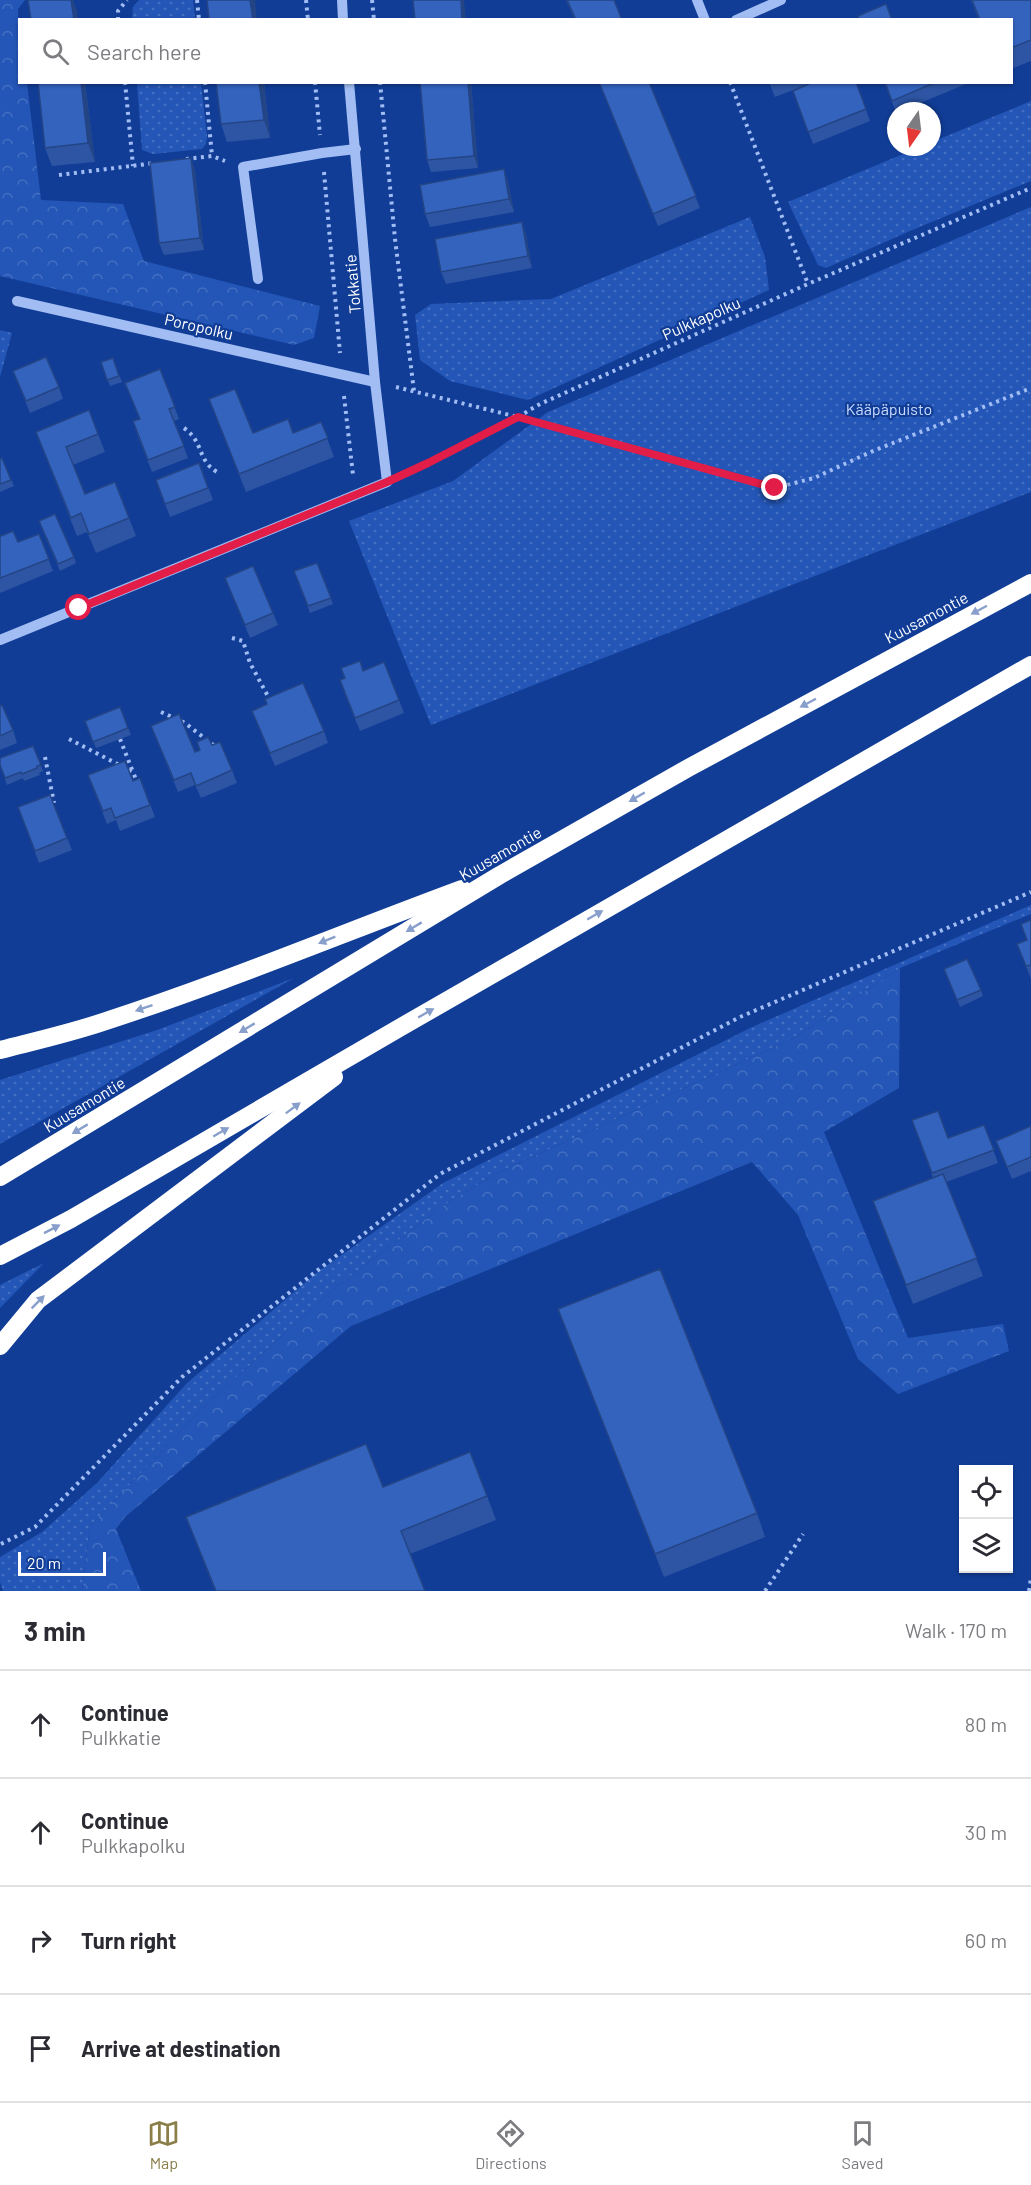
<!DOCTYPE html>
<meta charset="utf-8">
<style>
:root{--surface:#fff;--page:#f2f2f3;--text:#2b2b33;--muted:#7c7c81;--line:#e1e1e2;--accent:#8a7e49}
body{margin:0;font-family:Barlow,sans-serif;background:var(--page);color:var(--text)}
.controls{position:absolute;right:18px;bottom:18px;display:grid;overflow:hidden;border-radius:0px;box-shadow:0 2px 4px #0004}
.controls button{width:54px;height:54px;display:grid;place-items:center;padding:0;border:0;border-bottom:2px solid var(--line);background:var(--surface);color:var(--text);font:30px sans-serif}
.compass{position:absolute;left:887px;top:102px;width:54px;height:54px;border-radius:50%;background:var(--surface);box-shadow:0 2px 4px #0004;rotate:194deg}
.scale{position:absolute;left:18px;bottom:15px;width:88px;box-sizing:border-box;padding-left:6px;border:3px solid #fff;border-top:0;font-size:16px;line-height:21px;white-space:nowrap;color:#fff;-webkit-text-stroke:4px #113d97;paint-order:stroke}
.stop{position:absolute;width:18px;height:18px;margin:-14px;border:4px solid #e11d48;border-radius:50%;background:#fff}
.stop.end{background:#e11d48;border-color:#fff;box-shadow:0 2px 6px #0008}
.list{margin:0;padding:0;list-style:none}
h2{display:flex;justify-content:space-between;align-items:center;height:78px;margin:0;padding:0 24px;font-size:26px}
h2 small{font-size:20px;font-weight:400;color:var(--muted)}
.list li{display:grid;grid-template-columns:39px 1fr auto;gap:18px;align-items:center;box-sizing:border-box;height:108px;padding:0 24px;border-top:2px solid var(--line)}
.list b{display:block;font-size:22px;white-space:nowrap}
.list p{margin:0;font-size:20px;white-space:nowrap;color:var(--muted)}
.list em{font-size:20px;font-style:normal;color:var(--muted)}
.icon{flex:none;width:33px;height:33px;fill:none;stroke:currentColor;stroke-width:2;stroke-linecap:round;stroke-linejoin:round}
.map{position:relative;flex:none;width:1031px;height:1591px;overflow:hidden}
.search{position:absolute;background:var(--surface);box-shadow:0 2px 4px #0004;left:18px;right:18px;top:18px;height:66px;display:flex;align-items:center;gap:15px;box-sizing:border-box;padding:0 21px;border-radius:0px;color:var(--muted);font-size:22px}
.sheet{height:510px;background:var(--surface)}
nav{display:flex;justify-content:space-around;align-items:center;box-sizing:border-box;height:84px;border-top:2px solid var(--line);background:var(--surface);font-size:16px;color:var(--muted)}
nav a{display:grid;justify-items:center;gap:3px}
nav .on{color:var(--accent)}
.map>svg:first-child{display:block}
</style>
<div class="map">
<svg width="1031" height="1591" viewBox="0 0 1031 1591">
<defs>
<pattern id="green-dots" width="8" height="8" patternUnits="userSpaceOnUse" patternTransform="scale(1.5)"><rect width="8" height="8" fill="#2356b7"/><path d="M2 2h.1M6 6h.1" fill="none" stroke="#446fc2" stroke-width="1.8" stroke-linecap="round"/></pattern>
<pattern id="forest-crowns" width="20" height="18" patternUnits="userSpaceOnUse" patternTransform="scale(1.5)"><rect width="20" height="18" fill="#2356b7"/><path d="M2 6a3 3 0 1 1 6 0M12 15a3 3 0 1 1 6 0" fill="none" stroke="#446fc2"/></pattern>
</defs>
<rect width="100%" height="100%" fill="#113d97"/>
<g fill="url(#green-dots)">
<path d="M139 0H193L195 19H132L133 7Z"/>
<path d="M137 83H201L207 137 206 144 202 149 153 154 142 150Z"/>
<path d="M1031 101V181L910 231 826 268 818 265 788 202 920 147H932V142Z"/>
<path d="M1031 207V492L431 725 349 521 453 481 548 412Z"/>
<path d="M750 217 765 257 769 290 528 400 450 381 420 360 415 315 431 304 551 299Z"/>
<path d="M0 330 12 333 0 377Z"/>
<path d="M1031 905V914L900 968 792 1039 499 1172 450 1201 336 1287 207 1404 90 1526 82 1591H3L0 1582V1557L42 1532 97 1483 187 1383 319 1271 443 1183 750 1028Z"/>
<path d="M294 978 0 1144V1080L157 1030Z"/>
<path d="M44 1263 0 1308V1285Z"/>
</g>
<g fill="url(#forest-crowns)">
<path d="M0 0H25L18 9 20 82 27 83 41 200 123 204 144 261 320 306 314 338 294 345 0 276Z"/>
<path d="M900 968 899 1088 824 1132 908 1338 1003 1324 1009 1351 898 1394 858 1359 798 1215 752 1162 351 1326 125 1517 116 1529 141 1591H82L90 1526 207 1404 336 1287 450 1201 499 1172 792 1039Z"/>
</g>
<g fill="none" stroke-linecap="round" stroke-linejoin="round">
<g stroke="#a1bdf4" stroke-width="4" stroke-dasharray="3 4.5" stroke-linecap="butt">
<path d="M197 0 199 20"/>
<path d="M306 0 308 20"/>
<path d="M372 0 374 20"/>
<path d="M118 20V11L127 0"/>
<path d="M125 82 133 166"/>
<path d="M205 82 212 156"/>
<path d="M315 82 320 135"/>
<path d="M380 82 395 239 414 391"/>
<path d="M730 82 808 284"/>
<path d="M186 159 212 156 225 161"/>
<path d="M324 172 340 353"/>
<path d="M59 175 155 163"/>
<path d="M396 387 518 417 775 488 814 478 873 451 1031 388"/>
<path d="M344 396 353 475"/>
<path d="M184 428C204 442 197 460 217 472"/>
<path d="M404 474 518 417 540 404 808 284 1031 188"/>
<path d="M232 638 243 641 250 663 270 700"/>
<path d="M161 712 185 723 216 747"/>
<path d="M69 739 133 772 137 782"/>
<path d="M120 739 133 772"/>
<path d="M45 757 54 803"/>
<path d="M1 1544 35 1527 182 1377 440 1174 740 1017 1031 892"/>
<path d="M765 1591 803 1534"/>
<path d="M1029 1591 1031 1578"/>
</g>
<g stroke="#a1bdf4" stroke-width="10">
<path d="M342 0 343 20"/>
<path d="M697 0 705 20"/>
<path d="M736 20 781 0"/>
<path d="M258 279 243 167 322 153 356 149"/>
<path d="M17 301 375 382"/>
<path d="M0 640 387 482 375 382 349 82"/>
</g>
<g stroke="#fff" stroke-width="18">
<path d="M0 1050C35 1041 71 1033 106 1021 226 982 343 933 462 889"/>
<path d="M0 1177 500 875 690 767 1031 583"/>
<path d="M0 1256 71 1219 401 1027 1031 665"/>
<path d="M0 1346 38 1300 334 1077"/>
</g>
</g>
<g fill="#2d55a3">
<path d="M566 0H614L622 20H575Z"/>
<path d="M971 0H1031V61L1011 69V20H979Z"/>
<path d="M85 82 95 162 52 166 45 148Z"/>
<path d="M264 82 270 138 227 142 221 124Z"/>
<path d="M471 82 478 168 431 172 427 160Z"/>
<path d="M599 82H649L700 208 658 226Z"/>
<path d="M769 82H810L811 83 775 97Z"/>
<path d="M856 82 870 121 813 144 793 91Z"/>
<path d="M884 82H971L901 111H896V112Z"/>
<path d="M191 158 195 171 204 250 164 255 159 243Z"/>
<path d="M504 169 508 182 514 212 430 227 425 214Z"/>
<path d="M522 222 526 235 532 268 446 284 441 272Z"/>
<path d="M113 358 122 382 110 386 101 362Z"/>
<path d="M160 369 179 419 174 421 188 458 152 472 137 434 139 419Z"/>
<path d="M13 371 59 387 63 399 30 413Z"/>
<path d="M209 399 253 433H293L321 422 334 457 246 492Z"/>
<path d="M36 432 98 434 105 452 73 465 85 494 129 518 136 536 96 553 87 532 77 536Z"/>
<path d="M2 458 14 486 0 492V459Z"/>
<path d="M199 463 213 500 170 517 156 480Z"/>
<path d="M41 527 74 557 76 563 60 571Z"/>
<path d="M0 534 1 536 18 542 39 534 53 571 0 593Z"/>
<path d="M317 563 333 604 310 613 294 571Z"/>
<path d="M225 578 273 613 278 625 250 638Z"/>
<path d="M341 668 363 671 399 700 404 713 360 731 344 692V678Z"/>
<path d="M0 706 13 730 17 743 0 750Z"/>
<path d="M120 707 131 735 96 748 85 721Z"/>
<path d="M252 711 324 731 328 743 275 766Z"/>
<path d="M151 726 195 752 212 745 232 770 237 783 201 798 195 785 178 792Z"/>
<path d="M33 746 43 771 39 773 40 775 24 781 23 778 7 785 0 765Z"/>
<path d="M88 775 133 781 140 778 155 817 120 831 116 820 107 824Z"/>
<path d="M50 795 72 850 39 863 18 807Z"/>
<path d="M1031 920V979L1017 944 1027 940Z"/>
<path d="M944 969 981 990 983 996 960 1007Z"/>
<path d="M912 1120 948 1138 984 1125 998 1163 946 1182 983 1276 913 1304 880 1219 933 1178Z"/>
<path d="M1031 1126V1171L1012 1179 996 1141Z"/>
<path d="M558 1309 757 1513 765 1537 664 1577Z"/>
<path d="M383 1487 487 1496 496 1520 410 1554 425 1591H215L186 1517Z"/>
</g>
<g fill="#244585">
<path d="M71 0H73L77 11 78 20H74Z"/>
<path d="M250 0H255L257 20H253Z"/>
<path d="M461 0H464L466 20H462Z"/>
<path d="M81 82H85L95 162 88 143Z"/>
<path d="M259 82H264L270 138 264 120Z"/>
<path d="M468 82H471L478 168 474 156Z"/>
<path d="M191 158 195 171 204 250 200 238Z"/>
<path d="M504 169 508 182 514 212 509 199Z"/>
<path d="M522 222 526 235 532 268 528 256Z"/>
</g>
<g fill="#3463be" stroke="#244585" stroke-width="1.5">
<path d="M28 0H71L74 20H31Z"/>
<path d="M207 0H250L253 20H209Z"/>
<path d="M413 0H461L462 20H415Z"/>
<path d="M567 0H614L622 20H576Z"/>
<path d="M972 0H1031V40L1011 48V20H980Z"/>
<path d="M886 4 892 20H859L858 16Z"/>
<path d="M38 82H81L88 143 45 148Z"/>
<path d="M216 82H259L264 120 221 124Z"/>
<path d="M420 82H468L474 156 427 160Z"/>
<path d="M599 82H649L696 196 653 214Z"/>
<path d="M813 82H856L866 109 808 132 793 91Z"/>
<path d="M885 82H936L892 101Z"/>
<path d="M191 158 200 238 159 243 150 163Z"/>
<path d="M504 169 509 199 425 214 420 185Z"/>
<path d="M522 222 528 256 441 272 435 239Z"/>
<path d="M46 357 59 387 26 401 13 371Z"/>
<path d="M113 358 119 376 107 380 101 362Z"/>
<path d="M160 369 175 407 169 409 184 446 148 460 133 421 140 419 125 383Z"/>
<path d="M235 389 253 433 288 419 293 433 321 422 328 438 239 474 209 399Z"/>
<path d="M89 410 98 434 66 447 85 494 115 482 129 518 89 534 81 513 71 518 36 432Z"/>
<path d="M2 458 11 480 0 484V459Z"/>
<path d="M199 463 208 488 165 504 156 480Z"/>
<path d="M55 514 74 557 58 564 39 521Z"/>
<path d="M13 531 18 542 39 534 49 559 0 578V534L1 536Z"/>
<path d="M317 563 331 598 308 606 294 571Z"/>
<path d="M253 566 273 613 245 625 225 578Z"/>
<path d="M360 661 363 671 384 662 399 700 355 718 340 680 345 678 341 668Z"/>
<path d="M303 683 324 731 270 753 252 711 267 704 265 699Z"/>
<path d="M2 705 13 730 0 736V706Z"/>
<path d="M120 707 128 728 93 742 85 721Z"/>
<path d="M179 714 195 752 200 750 197 742 208 737 212 745 220 742 232 770 196 786 191 773 174 780 151 726Z"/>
<path d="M33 746 41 765 37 766V768L22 774 21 772 5 778 0 765V758Z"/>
<path d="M125 761 133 781 140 778 150 805 115 818 111 808 103 811 88 775Z"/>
<path d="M50 795 67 838 35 851 18 807Z"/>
<path d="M1031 920V965L1026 966 1017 944 1027 940 1021 924Z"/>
<path d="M967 959 981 990 957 1000 944 969Z"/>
<path d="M938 1111 948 1138 984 1125 994 1150 932 1173 912 1120Z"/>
<path d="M1031 1126V1157L1007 1167 996 1141Z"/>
<path d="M943 1174 977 1258 906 1285 873 1201Z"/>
<path d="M660 1269 757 1513 655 1554 558 1309Z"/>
<path d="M366 1444 383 1487 470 1452 487 1496 401 1531 425 1591H216L186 1517Z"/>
</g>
<defs><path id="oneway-solid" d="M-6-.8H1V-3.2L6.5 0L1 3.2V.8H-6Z" transform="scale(1.5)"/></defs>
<g fill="#889ecb">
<use href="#oneway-solid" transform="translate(979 610) rotate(152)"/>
<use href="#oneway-solid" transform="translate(808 703) rotate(152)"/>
<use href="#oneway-solid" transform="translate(637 797) rotate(150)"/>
<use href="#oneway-solid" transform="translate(595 915) rotate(-30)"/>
<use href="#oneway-solid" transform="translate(414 927) rotate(149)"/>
<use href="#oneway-solid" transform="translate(327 940) rotate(158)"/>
<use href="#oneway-solid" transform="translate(144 1008) rotate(161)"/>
<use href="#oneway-solid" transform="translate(426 1013) rotate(-30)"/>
<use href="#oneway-solid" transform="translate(247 1028) rotate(149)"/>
<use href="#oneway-solid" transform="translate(293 1108) rotate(-37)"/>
<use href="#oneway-solid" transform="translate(80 1129) rotate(149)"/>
<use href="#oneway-solid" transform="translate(221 1132) rotate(-30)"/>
<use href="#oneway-solid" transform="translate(52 1229) rotate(-27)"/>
<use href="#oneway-solid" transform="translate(38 1302) rotate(-45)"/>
</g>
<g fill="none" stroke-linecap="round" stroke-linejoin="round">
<path stroke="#e11d48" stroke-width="8" d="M79 608 387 482 428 463 518 417 775 488"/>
</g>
<g text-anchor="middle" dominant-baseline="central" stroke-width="4.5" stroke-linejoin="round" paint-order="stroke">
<g font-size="16" fill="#fff" stroke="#113d97">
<text transform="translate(352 284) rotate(-95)">Tokkatie</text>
<text transform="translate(701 318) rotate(-24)">Pulkkapolku</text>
<text transform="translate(199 326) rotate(13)">Poropolku</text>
<text transform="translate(926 617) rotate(-28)">Kuusamontie</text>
<text transform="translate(500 853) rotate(-30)">Kuusamontie</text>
<text transform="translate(84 1104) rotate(-31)">Kuusamontie</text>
</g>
<g font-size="16" fill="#c9dbfe" stroke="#113d97">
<text x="889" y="408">Kääpäpuisto</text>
</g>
</g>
</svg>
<div class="controls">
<button><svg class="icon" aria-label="locate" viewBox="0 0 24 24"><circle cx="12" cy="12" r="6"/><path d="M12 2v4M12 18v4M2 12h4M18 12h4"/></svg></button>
<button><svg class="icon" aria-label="layers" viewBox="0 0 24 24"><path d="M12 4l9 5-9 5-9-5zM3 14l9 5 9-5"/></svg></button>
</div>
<svg class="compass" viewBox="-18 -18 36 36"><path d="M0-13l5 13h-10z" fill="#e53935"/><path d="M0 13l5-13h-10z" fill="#7c7c81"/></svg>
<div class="scale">20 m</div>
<div class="stop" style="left:79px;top:608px"></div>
<div class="stop end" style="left:775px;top:488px"></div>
<div class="search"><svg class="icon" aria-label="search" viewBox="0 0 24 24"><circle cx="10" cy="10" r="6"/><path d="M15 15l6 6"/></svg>Search here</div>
</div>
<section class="sheet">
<h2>3 min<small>Walk · 170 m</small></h2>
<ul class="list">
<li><svg class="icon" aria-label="ahead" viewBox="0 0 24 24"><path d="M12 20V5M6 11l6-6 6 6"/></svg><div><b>Continue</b><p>Pulkkatie</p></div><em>80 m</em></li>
<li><svg class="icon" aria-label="ahead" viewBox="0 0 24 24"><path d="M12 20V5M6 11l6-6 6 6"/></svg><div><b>Continue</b><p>Pulkkapolku</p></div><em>30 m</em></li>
<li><svg class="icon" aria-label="right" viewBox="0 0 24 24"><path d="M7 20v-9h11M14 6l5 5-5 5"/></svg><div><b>Turn right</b></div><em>60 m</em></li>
<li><svg class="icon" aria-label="arrive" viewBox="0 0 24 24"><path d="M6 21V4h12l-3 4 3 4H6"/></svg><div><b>Arrive at destination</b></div></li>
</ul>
</section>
<nav>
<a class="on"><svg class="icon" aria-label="map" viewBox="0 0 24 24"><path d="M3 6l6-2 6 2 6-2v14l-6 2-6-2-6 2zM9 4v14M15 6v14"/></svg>Map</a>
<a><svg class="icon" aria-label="directions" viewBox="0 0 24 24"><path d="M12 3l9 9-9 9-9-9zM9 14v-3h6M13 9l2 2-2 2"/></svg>Directions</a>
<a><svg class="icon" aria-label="saved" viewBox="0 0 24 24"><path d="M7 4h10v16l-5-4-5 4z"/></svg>Saved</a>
</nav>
